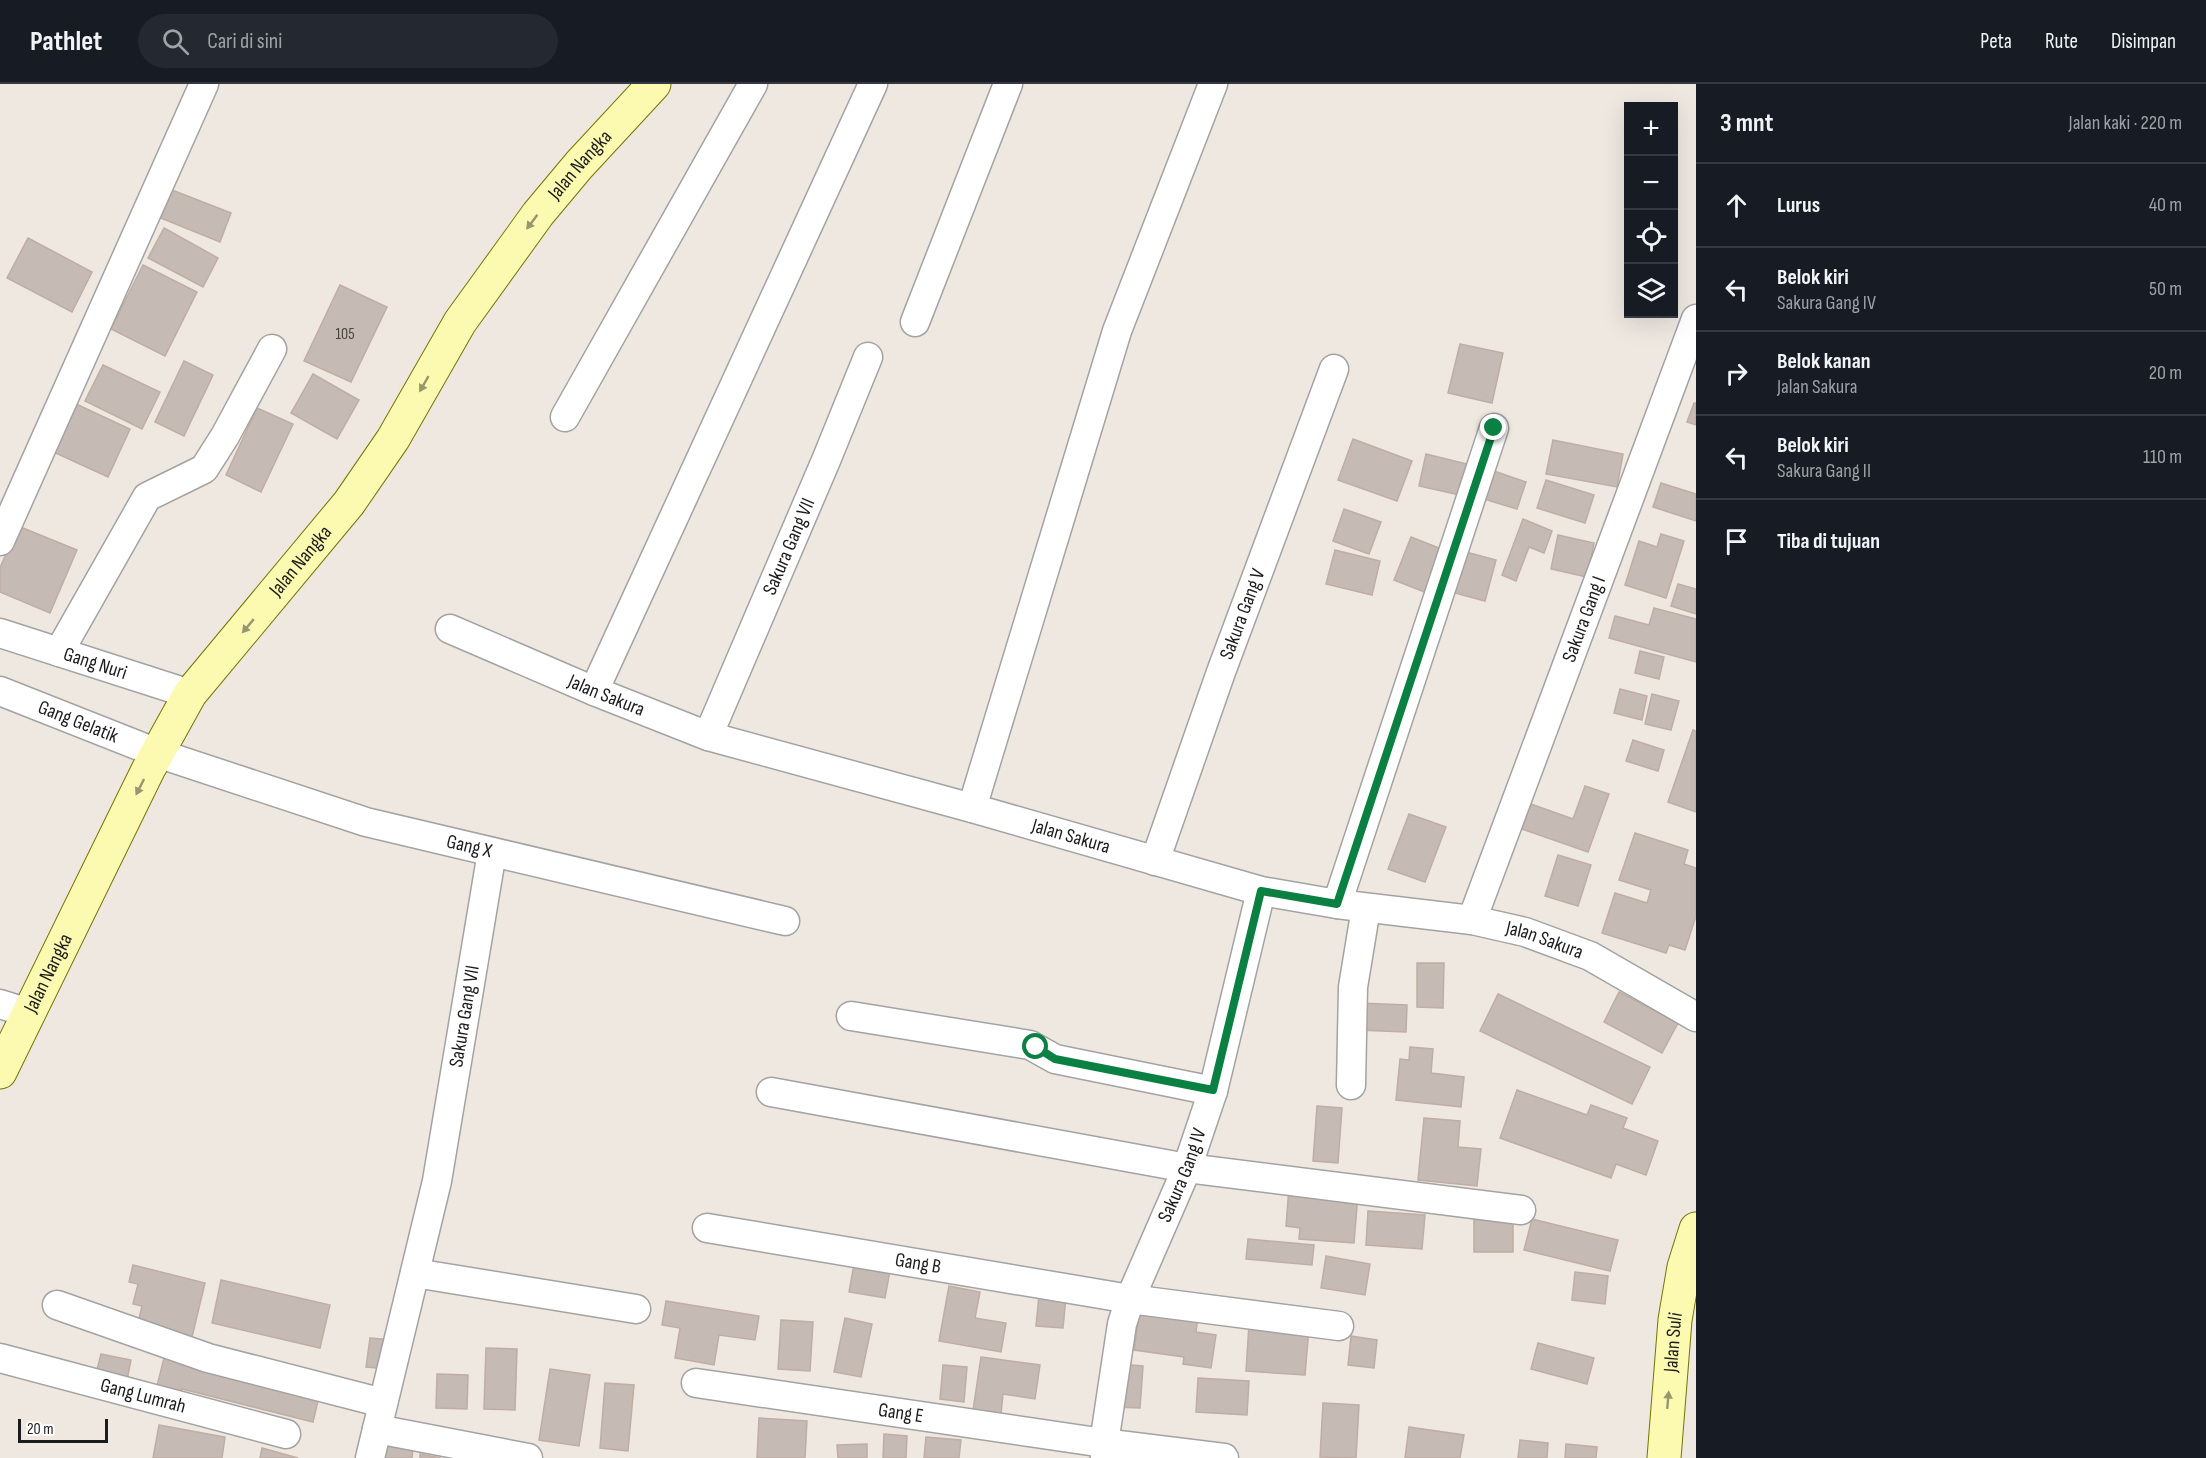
<!DOCTYPE html>
<html lang="id">
<meta charset="utf-8">
<style>
:root{--surface:#171b24;--page:#242831;--text:#f1f3f6;--muted:#9ea1a6;--line:#363941}
body{margin:0;font-family:"Sofia Sans Condensed",sans-serif;background:var(--page);color:var(--text)}
.controls{position:absolute;right:18px;top:18px;display:grid;overflow:hidden;border-radius:0px;box-shadow:0 6px 24px #0002}
.controls button{width:54px;height:54px;display:grid;place-items:center;padding:0;border:0;border-bottom:2px solid var(--line);background:var(--surface);color:var(--text);font:30px sans-serif}
.scale{position:absolute;left:18px;bottom:15px;width:90px;box-sizing:border-box;padding-left:6px;border:3px solid #1c1c1c;border-top:0;font-size:16px;line-height:21px;white-space:nowrap;color:#1c1c1c;-webkit-text-stroke:4px #fff;paint-order:stroke}
.stop{position:absolute;width:18px;height:18px;margin:-14px;border:4px solid #0b8043;border-radius:50%;background:#fff}
.stop.end{background:#0b8043;border-color:#fff;box-shadow:0 2px 6px #0008}
.list{margin:0;padding:0;list-style:none}
h2{display:flex;justify-content:space-between;align-items:center;height:78px;margin:0;padding:0 24px;font-size:26px}
h2 small{font-size:20px;font-weight:400;color:var(--muted)}
.list li{display:grid;grid-template-columns:39px 1fr auto;gap:18px;align-items:center;box-sizing:border-box;height:84px;padding:0 24px;border-top:2px solid var(--line)}
.list b{display:block;font-size:22px;white-space:nowrap}
.list p{margin:0;font-size:20px;white-space:nowrap;color:var(--muted)}
.list em{font-size:20px;font-style:normal;color:var(--muted)}
.icon{flex:none;width:33px;height:33px;fill:none;stroke:currentColor;stroke-width:2;stroke-linecap:round;stroke-linejoin:round}
.map{position:relative;flex:none;width:1696px;height:1374px;overflow:hidden}
header{display:flex;align-items:center;gap:36px;box-sizing:border-box;height:84px;padding:0 30px;background:var(--surface);border-bottom:2px solid var(--line)}
header strong{font-size:28px}
nav{display:flex;gap:33px;margin-inline-start:auto;font-size:21px}
.search{width:420px;height:54px;background:var(--page);display:flex;align-items:center;gap:15px;box-sizing:border-box;padding:0 21px;border-radius:33px;color:var(--muted);font-size:22px}
main{display:flex}
aside{flex:1;background:var(--surface)}
.map>svg:first-child{display:block}
</style>
<header>
<strong>Pathlet</strong>
<div class="search"><svg class="icon" aria-label="search" viewBox="0 0 24 24"><circle cx="10" cy="10" r="6"/><path d="M15 15l6 6"/></svg>Cari di sini</div>
<nav><a>Peta</a><a>Rute</a><a>Disimpan</a></nav>
</header>
<main>
<div class="map">
<svg width="1696" height="1374" viewBox="0 0 1696 1374">
<rect width="100%" height="100%" fill="#eee8e1"/>
<g fill="#c6bab4" stroke="#c0ada3" stroke-width="1.5">
<path d="M172 106 231 129 220 158 161 134Z"/>
<path d="M164 144 218 174 203 203 148 174Z"/>
<path d="M28 154 92 188 72 228 7 194Z"/>
<path d="M143 181 197 208 165 272 111 245Z"/>
<path d="M340 201 387 223 351 298 304 277Z"/>
<path d="M1460 260 1503 269 1492 319 1448 309Z"/>
<path d="M184 277 213 291 184 352 155 338Z"/>
<path d="M103 281 160 308 142 345 85 317Z"/>
<path d="M313 290 359 316 337 355 291 329Z"/>
<path d="M74 319 130 345 108 393 51 367Z"/>
<path d="M1694 319H1696V341L1687 338Z"/>
<path d="M257 324 293 340 261 408 226 391Z"/>
<path d="M1353 355 1412 377 1397 417 1338 396Z"/>
<path d="M1553 356 1623 370 1617 403 1546 390Z"/>
<path d="M1426 370 1467 380 1460 411 1419 402Z"/>
<path d="M1494 387 1526 398 1517 425 1484 415Z"/>
<path d="M1546 396 1594 411 1585 439 1537 424Z"/>
<path d="M1661 399 1696 410V437L1653 423Z"/>
<path d="M1344 425 1381 438 1369 470 1333 457Z"/>
<path d="M1523 435 1552 447 1544 469 1529 463 1516 497 1502 491Z"/>
<path d="M18 442 77 466 50 529 0 508V484Z"/>
<path d="M1661 450 1684 457 1666 514 1625 501 1639 457 1657 463Z"/>
<path d="M1558 451 1594 459 1587 493 1551 485Z"/>
<path d="M1411 453 1444 466 1427 509 1394 496Z"/>
<path d="M1335 466 1380 477 1372 511 1326 500Z"/>
<path d="M1466 468 1496 476 1485 517 1455 509Z"/>
<path d="M1678 500 1696 505V530L1671 522Z"/>
<path d="M1654 524 1696 535V578L1609 554 1615 532 1649 541Z"/>
<path d="M1640 567 1664 573 1659 595 1635 589Z"/>
<path d="M1620 605 1647 612 1642 636 1614 629Z"/>
<path d="M1652 610 1679 617 1671 646 1645 640Z"/>
<path d="M1693 646 1696 647V728L1668 718Z"/>
<path d="M1633 656 1664 666 1658 687 1626 677Z"/>
<path d="M1585 702 1609 710 1588 768 1519 744 1528 719 1573 735Z"/>
<path d="M1409 730 1446 743 1425 798 1388 785Z"/>
<path d="M1635 749 1688 766 1684 780 1696 784V832L1685 866 1669 861 1666 869 1602 849 1615 809 1647 819 1651 806 1619 796Z"/>
<path d="M1558 771 1591 781 1578 822 1545 812Z"/>
<path d="M1417 879H1444L1443 924 1417 923Z"/>
<path d="M1619 908 1678 939 1662 969 1604 938Z"/>
<path d="M1498 910 1650 983 1632 1020 1480 947Z"/>
<path d="M1359 919 1407 921 1406 948 1358 946Z"/>
<path d="M1410 963 1433 965 1431 989 1464 993 1461 1023 1396 1016 1400 975 1409 976Z"/>
<path d="M1517 1006 1587 1031 1591 1021 1627 1034 1623 1044 1658 1057 1646 1091 1616 1080 1611 1094 1500 1054Z"/>
<path d="M1317 1022 1342 1024 1338 1079 1313 1077Z"/>
<path d="M1424 1034 1460 1037 1458 1063 1481 1065 1477 1102 1418 1096Z"/>
<path d="M1289 1103 1358 1110 1354 1159 1299 1155 1300 1144 1286 1142Z"/>
<path d="M1368 1127 1425 1131 1422 1165 1366 1161Z"/>
<rect x="1474" y="1132" width="39" height="36"/>
<path d="M1532 1135 1618 1156 1610 1187 1524 1166Z"/>
<path d="M1248 1155 1314 1161 1312 1181 1246 1175Z"/>
<path d="M1326 1172 1370 1180 1365 1211 1321 1204Z"/>
<path d="M855 1175 891 1181 885 1214 849 1208Z"/>
<path d="M133 1181 205 1199 191 1257 137 1244 142 1222 133 1220 138 1200 129 1198Z"/>
<path d="M1575 1188 1608 1192 1605 1220 1572 1216Z"/>
<path d="M221 1196 330 1221 320 1264 212 1239Z"/>
<path d="M949 1202 980 1208 975 1234 1006 1239 1001 1268 939 1257Z"/>
<path d="M1039 1211 1066 1213 1063 1244 1036 1242Z"/>
<path d="M666 1217 759 1232 755 1256 719 1251 714 1281 675 1274 680 1244 662 1241Z"/>
<path d="M1140 1224 1198 1232 1196 1248 1216 1251 1211 1284 1183 1280 1184 1273 1134 1266Z"/>
<path d="M845 1234 872 1240 861 1293 834 1288Z"/>
<path d="M781 1236 813 1238 810 1287 778 1285Z"/>
<path d="M1249 1240 1309 1244 1305 1291 1246 1287Z"/>
<path d="M1351 1252 1377 1256 1374 1284 1348 1281Z"/>
<path d="M370 1254 392 1256 388 1285 366 1283Z"/>
<path d="M1538 1259 1594 1274 1587 1300 1531 1285Z"/>
<path d="M486 1264 517 1265 515 1326 484 1325Z"/>
<path d="M101 1270 131 1276 126 1301 95 1294Z"/>
<path d="M165 1270 320 1308 313 1338 182 1305 180 1316 155 1310Z"/>
<path d="M981 1273 1040 1281 1035 1315 1003 1310 1001 1330 973 1326Z"/>
<path d="M1118 1280 1143 1282 1140 1324 1115 1323Z"/>
<path d="M943 1281 967 1283 964 1318 940 1315Z"/>
<path d="M550 1285 590 1291 579 1362 539 1356Z"/>
<path d="M437 1290 468 1291 467 1325 436 1324Z"/>
<path d="M1198 1294 1249 1297 1247 1331 1196 1328Z"/>
<path d="M605 1299 634 1301 628 1367 600 1364Z"/>
<path d="M1323 1319 1359 1321 1356 1374 1320 1373Z"/>
<path d="M759 1334 807 1337 805 1374H757Z"/>
<path d="M159 1341 225 1353 222 1374H153Z"/>
<path d="M1409 1343 1464 1351 1460 1374H1405Z"/>
<path d="M884 1350 907 1352 906 1374H883Z"/>
<path d="M383 1352 414 1356 412 1374H380Z"/>
<path d="M926 1353 961 1356 959 1374H924Z"/>
<path d="M1520 1356 1548 1359 1547 1374H1518Z"/>
<path d="M867 1360V1374H838L837 1361Z"/>
<path d="M1566 1360 1597 1363 1596 1374H1565Z"/>
<path d="M262 1364 298 1374H260Z"/>
<path d="M420 1370 441 1374H420Z"/>
</g>
<g fill="none" stroke-linecap="round" stroke-linejoin="round">
<g stroke="#a3a3a3" stroke-width="31">
<g id="minor">
<path d="M915 238 1008 0"/>
<path d="M565 333 753 0"/>
<path d="M0 457 204 0"/>
<path id="s1" d="M450 545 594 607 708 652 972 724 1261 807 1337 820 1472 836 1525 848 1590 872 1696 933"/>
<path id="s2" d="M0 549 190 610"/>
<path d="M59 568 147 413 204 385 225 352 272 265"/>
<path id="s3" d="M0 607 157 669 366 738 785 837"/>
<path d="M594 607 873 0"/>
<path id="s4" d="M708 652 827 374 868 273"/>
<path d="M972 724 1117 247 1213 0"/>
<path id="s5" d="M1155 777 1221 588 1334 285"/>
<path d="M1337 820 1494 344"/>
<path id="s6" d="M1472 836 1696 235"/>
<path d="M0 920 29 929"/>
<path d="M851 932 1030 961 1055 975 1213 1007"/>
<path d="M1351 1001 1353 903 1366 824"/>
<path d="M771 1008 1187 1084 1521 1126"/>
<path id="s7" d="M707 1144 1130 1215 1339 1242"/>
<path d="M415 1189 636 1225"/>
<path d="M57 1221 208 1274 383 1319"/>
<path id="s8" d="M0 1274 286 1350"/>
<path id="s9" d="M696 1299 1104 1359 1224 1374"/>
<path d="M377 1345 528 1374"/>
<path id="s10" d="M370 1374 437 1097 492 768"/>
<path id="s11" d="M1105 1374 1104 1359 1122 1240 1130 1215 1187 1084 1213 1007 1261 807"/>
</g>
</g>
<g stroke="#747600" stroke-width="35">
<g id="secondary">
<path id="s12" d="M0 988 148 686 190 610 349 419 393 355 460 238 538 130 579 81 654 0"/>
<path id="s13" d="M1664 1374 1675 1236 1684 1183 1696 1145"/>
</g>
</g>
<use href="#minor" stroke="#fff" stroke-width="28"/>
<use href="#secondary" stroke="#fcf9b1" stroke-width="33"/>
</g>
<defs><path id="oneway-solid" d="M-6-.8H1V-3.2L6.5 0L1 3.2V.8H-6Z" transform="scale(1.5)"/></defs>
<g fill="#97966e">
<use href="#oneway-solid" transform="translate(532 138) rotate(127)"/>
<use href="#oneway-solid" transform="translate(424 300) rotate(120)"/>
<use href="#oneway-solid" transform="translate(248 542) rotate(130)"/>
<use href="#oneway-solid" transform="translate(140 703) rotate(117)"/>
<use href="#oneway-solid" transform="translate(1668 1316) rotate(-85)"/>
</g>
<g fill="none" stroke-linecap="round" stroke-linejoin="round">
<path stroke="#0b8043" stroke-width="8" d="M1036 963 1055 975 1213 1006 1261 807 1337 820 1494 344"/>
</g>
<g text-anchor="middle" dominant-baseline="central" stroke-width="5" stroke-linejoin="round" paint-order="stroke">
<g font-size="16" fill="#464442">
<text x="345" y="250">105</text>
</g>
<g font-size="20" fill="#1c1c1c" stroke="#fff">
<text stroke="none"><textPath href="#s12" startOffset="1082">Jalan Nangka</textPath></text>
<text stroke="none"><textPath href="#s4" startOffset="206">Sakura Gang VII</textPath></text>
<text stroke="none"><textPath href="#s12" startOffset="596">Jalan Nangka</textPath></text>
<text stroke="none"><textPath href="#s5" startOffset="262">Sakura Gang V</textPath></text>
<text stroke="none"><textPath href="#s6" startOffset="321">Sakura Gang I</textPath></text>
<text stroke="none"><textPath href="#s2" startOffset="100">Gang Nuri</textPath></text>
<text stroke="none"><textPath href="#s1" startOffset="170">Jalan Sakura</textPath></text>
<text stroke="none"><textPath href="#s3" startOffset="84">Gang Gelatik</textPath></text>
<text stroke="none"><textPath href="#s1" startOffset="656">Jalan Sakura</textPath></text>
<text stroke="none"><textPath href="#s3" startOffset="495">Gang X</textPath></text>
<text stroke="none"><textPath href="#s1" startOffset="1142">Jalan Sakura</textPath></text>
<text stroke="none"><textPath href="#s12" startOffset="110">Jalan Nangka</textPath></text>
<text stroke="none"><textPath href="#s10" startOffset="452">Sakura Gang VII</textPath></text>
<text stroke="none"><textPath href="#s11" startOffset="296">Sakura Gang IV</textPath></text>
<text stroke="none"><textPath href="#s7" startOffset="214">Gang B</textPath></text>
<text stroke="none"><textPath href="#s13" startOffset="116">Jalan Suli</textPath></text>
<text stroke="none"><textPath href="#s8" startOffset="148">Gang Lumrah</textPath></text>
<text stroke="none"><textPath href="#s9" startOffset="207">Gang E</textPath></text>
</g>
</g>
</svg>
<div class="controls">
<button>+</button>
<button>−</button>
<button><svg class="icon" aria-label="locate" viewBox="0 0 24 24"><circle cx="12" cy="12" r="6"/><path d="M12 2v4M12 18v4M2 12h4M18 12h4"/></svg></button>
<button><svg class="icon" aria-label="layers" viewBox="0 0 24 24"><path d="M12 4l9 5-9 5-9-5zM3 14l9 5 9-5"/></svg></button>
</div>
<div class="scale">20 m</div>
<div class="stop" style="left:1036px;top:963px"></div>
<div class="stop end" style="left:1494px;top:344px"></div>
</div>
<aside>
<h2>3 mnt<small>Jalan kaki · 220 m</small></h2>
<ul class="list">
<li><svg class="icon" aria-label="ahead" viewBox="0 0 24 24"><path d="M12 20V5M6 11l6-6 6 6"/></svg><div><b>Lurus</b></div><em>40 m</em></li>
<li><svg class="icon" aria-label="left" viewBox="0 0 24 24"><path d="M17 20v-9H6M10 6l-5 5 5 5"/></svg><div><b>Belok kiri</b><p>Sakura Gang IV</p></div><em>50 m</em></li>
<li><svg class="icon" aria-label="right" viewBox="0 0 24 24"><path d="M7 20v-9h11M14 6l5 5-5 5"/></svg><div><b>Belok kanan</b><p>Jalan Sakura</p></div><em>20 m</em></li>
<li><svg class="icon" aria-label="left" viewBox="0 0 24 24"><path d="M17 20v-9H6M10 6l-5 5 5 5"/></svg><div><b>Belok kiri</b><p>Sakura Gang II</p></div><em>110 m</em></li>
<li><svg class="icon" aria-label="arrive" viewBox="0 0 24 24"><path d="M6 21V4h12l-3 4 3 4H6"/></svg><div><b>Tiba di tujuan</b></div></li>
</ul>
</aside>
</main>
